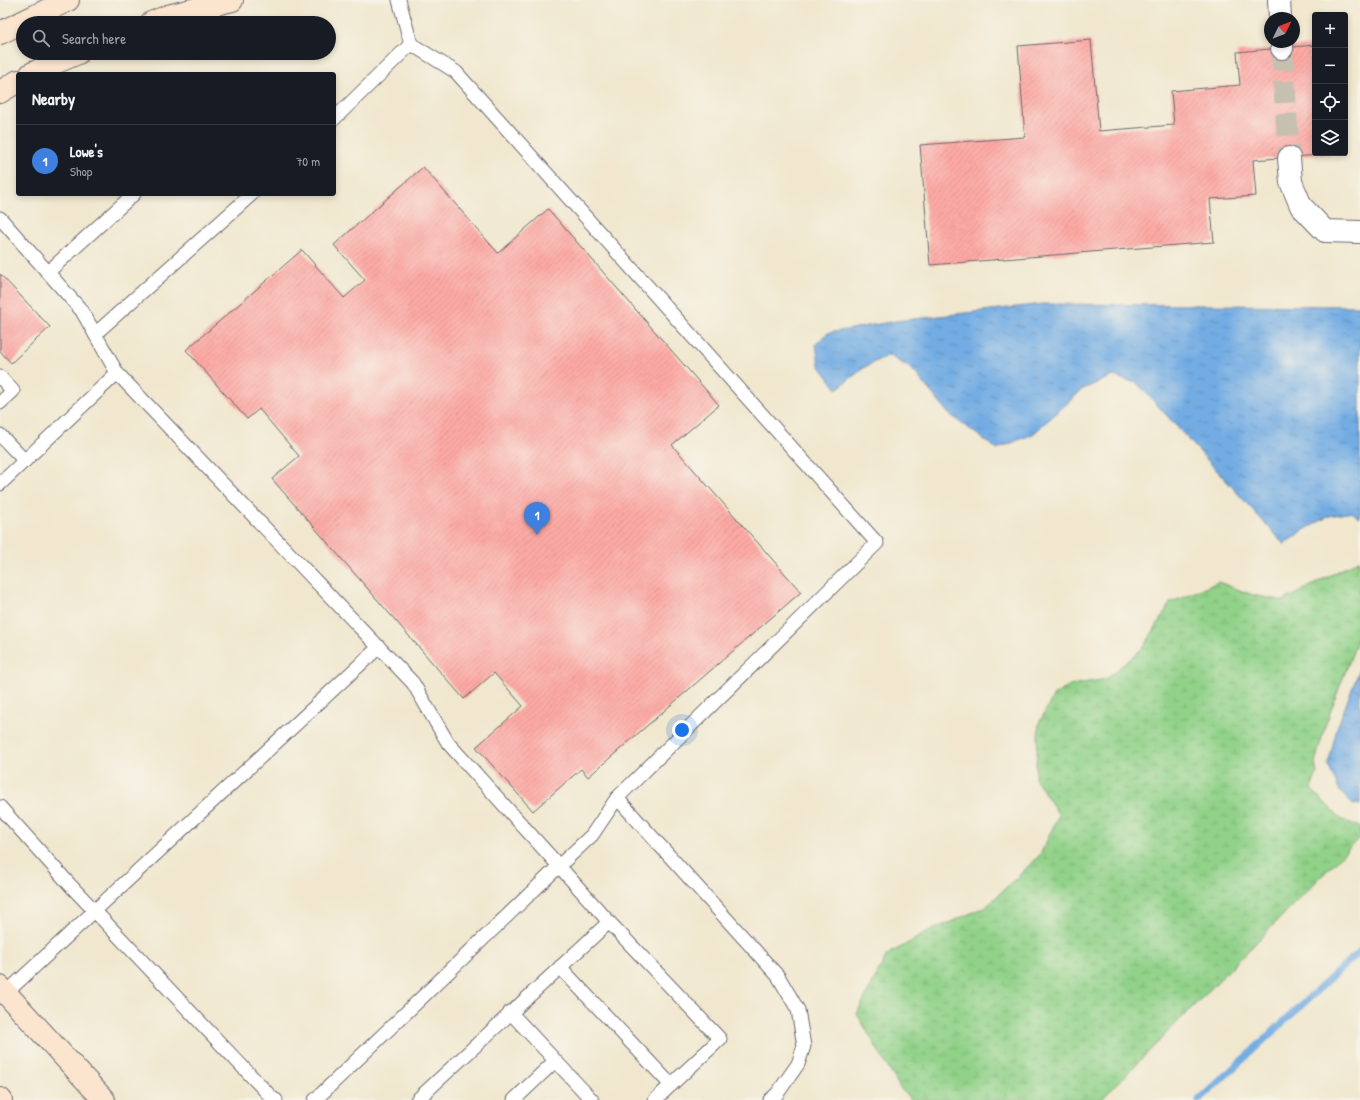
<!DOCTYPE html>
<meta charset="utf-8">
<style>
:root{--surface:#171b24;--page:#20242c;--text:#f1f3f6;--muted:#9ea1a6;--line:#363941;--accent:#7c3aed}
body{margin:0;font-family:"Patrick Hand",sans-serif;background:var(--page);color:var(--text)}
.controls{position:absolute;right:12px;top:12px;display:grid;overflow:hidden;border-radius:4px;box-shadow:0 2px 6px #0003}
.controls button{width:36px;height:36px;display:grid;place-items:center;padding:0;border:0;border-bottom:1px solid var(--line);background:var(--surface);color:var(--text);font:20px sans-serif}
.compass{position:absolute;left:1264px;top:12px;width:36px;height:36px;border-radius:50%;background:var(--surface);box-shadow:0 2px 6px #0003;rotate:47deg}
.you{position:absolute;left:682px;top:730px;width:14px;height:14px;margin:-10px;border:3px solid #fff;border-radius:50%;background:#1a73e8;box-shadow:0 0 0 6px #1a73e833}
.badge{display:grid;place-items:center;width:26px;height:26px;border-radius:50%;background:var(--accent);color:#fff;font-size:13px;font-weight:700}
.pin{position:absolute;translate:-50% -33px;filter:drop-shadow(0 1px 2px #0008)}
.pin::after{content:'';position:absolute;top:21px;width:14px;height:12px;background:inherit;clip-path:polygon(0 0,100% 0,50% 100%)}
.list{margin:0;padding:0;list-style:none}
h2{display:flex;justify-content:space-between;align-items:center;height:52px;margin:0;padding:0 16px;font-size:17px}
h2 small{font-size:13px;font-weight:400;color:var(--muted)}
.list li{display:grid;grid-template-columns:26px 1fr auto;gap:12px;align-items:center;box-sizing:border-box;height:72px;padding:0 16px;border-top:1px solid var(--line)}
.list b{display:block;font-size:15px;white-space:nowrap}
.list p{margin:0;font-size:13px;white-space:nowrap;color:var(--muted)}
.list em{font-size:13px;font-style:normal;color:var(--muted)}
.icon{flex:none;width:22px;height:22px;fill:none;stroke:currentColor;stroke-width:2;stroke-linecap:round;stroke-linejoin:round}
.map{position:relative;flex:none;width:1360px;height:1100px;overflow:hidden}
.search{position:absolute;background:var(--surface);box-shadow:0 2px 6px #0003;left:16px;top:16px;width:320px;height:44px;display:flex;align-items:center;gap:10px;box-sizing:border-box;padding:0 14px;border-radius:22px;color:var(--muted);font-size:15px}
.panel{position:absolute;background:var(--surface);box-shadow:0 2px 6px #0003;left:16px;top:72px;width:320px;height:124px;border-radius:4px}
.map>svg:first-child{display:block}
</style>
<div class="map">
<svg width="1360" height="1100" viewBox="0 0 1360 1100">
<defs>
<pattern id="wetland-marsh" width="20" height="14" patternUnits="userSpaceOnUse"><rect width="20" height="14" fill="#91d289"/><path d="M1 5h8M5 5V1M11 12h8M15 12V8" fill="none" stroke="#7db477"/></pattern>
<pattern id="water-ripples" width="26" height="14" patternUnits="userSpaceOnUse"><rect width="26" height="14" fill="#72ace3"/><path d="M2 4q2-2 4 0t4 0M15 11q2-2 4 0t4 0" fill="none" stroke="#5d8cb9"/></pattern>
<pattern id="building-hatch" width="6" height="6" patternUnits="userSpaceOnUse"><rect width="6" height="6" fill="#fda9a4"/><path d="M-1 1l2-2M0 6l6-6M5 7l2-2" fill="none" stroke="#d9918e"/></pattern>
</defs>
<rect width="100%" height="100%" fill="#f7f3e8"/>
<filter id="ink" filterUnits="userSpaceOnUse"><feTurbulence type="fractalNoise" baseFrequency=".025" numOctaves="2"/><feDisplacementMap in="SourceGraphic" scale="8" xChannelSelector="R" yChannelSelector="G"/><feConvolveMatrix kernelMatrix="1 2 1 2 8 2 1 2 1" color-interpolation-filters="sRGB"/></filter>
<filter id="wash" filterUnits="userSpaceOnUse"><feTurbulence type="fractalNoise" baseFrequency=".012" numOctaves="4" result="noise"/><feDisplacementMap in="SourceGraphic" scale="16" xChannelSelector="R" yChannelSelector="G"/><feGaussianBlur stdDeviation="0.9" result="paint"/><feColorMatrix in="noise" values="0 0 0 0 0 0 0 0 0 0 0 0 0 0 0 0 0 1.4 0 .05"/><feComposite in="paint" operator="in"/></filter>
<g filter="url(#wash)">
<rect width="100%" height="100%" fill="#f0e7ce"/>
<path fill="url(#wetland-marsh)" stroke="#5a7a62" d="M1359 560 1358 638 1325 726 1315 763 1317 773 1311 789 1341 819 1360 827V837L1101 1100H911L900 1088 857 1014 887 955 928 932 987 906 1040 855 1059 815 1035 778 1039 723 1054 695 1072 685 1106 679 1144 647 1170 603 1218 582 1253 595 1283 601Z"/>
<g fill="url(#water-ripples)" stroke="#4a678f">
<path d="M1043 304 1360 306V518L1352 512 1329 516 1304 530 1284 544 1137 383 1113 376 1083 389 1033 434 997 449 948 413 912 369 888 355 865 367 837 389 819 365 816 344 828 333 896 321Z"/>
<path d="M1360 668V804L1353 805 1340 792 1328 765 1337 728Z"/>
</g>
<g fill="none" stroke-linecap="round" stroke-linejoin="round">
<path stroke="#72ace3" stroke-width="7" d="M1199 1100 1360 951"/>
</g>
<g id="blocks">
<g fill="url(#building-hatch)">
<path d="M1091 40 1099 131 1174 125 1171 91 1240 85 1237 52 1315 45V153H1333V154L1253 160 1256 196 1210 199 1214 242 930 265 920 145 1025 137 1018 46Z"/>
<path d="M423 167 498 253 548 209 719 405 672 445 801 592 588 777 581 769 533 811 476 747 523 706 494 673 464 699 272 479 299 456 259 409 247 419 186 350 302 250 344 298 365 280 334 245Z"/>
<path d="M0 274 50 327 11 363 0 351Z"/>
</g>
</g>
</g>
<g filter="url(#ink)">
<use href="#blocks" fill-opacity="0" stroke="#6a676e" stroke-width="1"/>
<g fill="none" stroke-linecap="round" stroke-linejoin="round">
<path stroke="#c7c0b1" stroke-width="22" stroke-dasharray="22 11" stroke-linecap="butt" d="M1282 48 1289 158"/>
<g stroke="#6a676e" stroke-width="15">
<g id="lane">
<path d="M411 44 456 72 877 543 617 798 592 835 559 866 609 922 720 1039 655 1100"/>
<path d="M334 119 411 44 399 0"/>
<path d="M0 218 82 311 117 373 413 683 448 743 559 866 315 1100"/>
<path d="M48 272 134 194"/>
<path d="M95 334 252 194"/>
<path d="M0 377 13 391 0 403"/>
<path d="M0 435 25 461"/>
<path d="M0 484 117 373"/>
<path d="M617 798 778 976 798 1010 804 1046 798 1064 777 1094 770 1100"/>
<path d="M0 807 71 886 274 1100H276"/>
<path d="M560 967 671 1085"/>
<path d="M6 993 379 647"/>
<path d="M510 1012 592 1100"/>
<path d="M417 1100 609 922"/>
<path d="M514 1100 555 1061"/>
</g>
</g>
<g stroke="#6a676e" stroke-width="24">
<g id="street">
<path d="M1279 0 1280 18"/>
<path d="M1282 42V48"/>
<path d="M1289 158 1291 182 1301 206 1325 231 1360 232"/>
</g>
</g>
<g stroke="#6a676e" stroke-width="24">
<g id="secondary">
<path d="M151 23 168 16 232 0"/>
<path d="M0 33 68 0"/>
<path d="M31 74 45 67 78 53"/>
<path d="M0 92 18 81"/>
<path d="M0 987 104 1100"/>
<path d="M0 1099 1 1100"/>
</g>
</g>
<use href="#lane" stroke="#fff" stroke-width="13"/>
<use href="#street" stroke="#fff" stroke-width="22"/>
<use href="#secondary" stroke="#fbe5cf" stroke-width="22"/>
</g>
</g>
</svg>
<div class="controls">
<button>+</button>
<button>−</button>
<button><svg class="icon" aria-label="locate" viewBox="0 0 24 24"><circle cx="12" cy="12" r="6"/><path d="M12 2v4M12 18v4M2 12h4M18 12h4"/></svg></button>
<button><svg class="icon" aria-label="layers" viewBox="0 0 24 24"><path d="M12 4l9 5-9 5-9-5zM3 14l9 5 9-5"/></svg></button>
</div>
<svg class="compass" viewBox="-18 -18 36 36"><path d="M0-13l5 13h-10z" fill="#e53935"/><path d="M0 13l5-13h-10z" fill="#9ea1a6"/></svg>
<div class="you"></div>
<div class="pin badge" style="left:537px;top:535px;background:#3f7fe0">1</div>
<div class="search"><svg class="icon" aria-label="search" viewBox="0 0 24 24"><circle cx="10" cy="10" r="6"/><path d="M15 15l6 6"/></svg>Search here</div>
<section class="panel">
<h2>Nearby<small></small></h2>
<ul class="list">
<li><span class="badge" style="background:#3f7fe0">1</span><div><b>Lowe's</b><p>Shop</p></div><em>70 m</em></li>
</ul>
</section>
</div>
